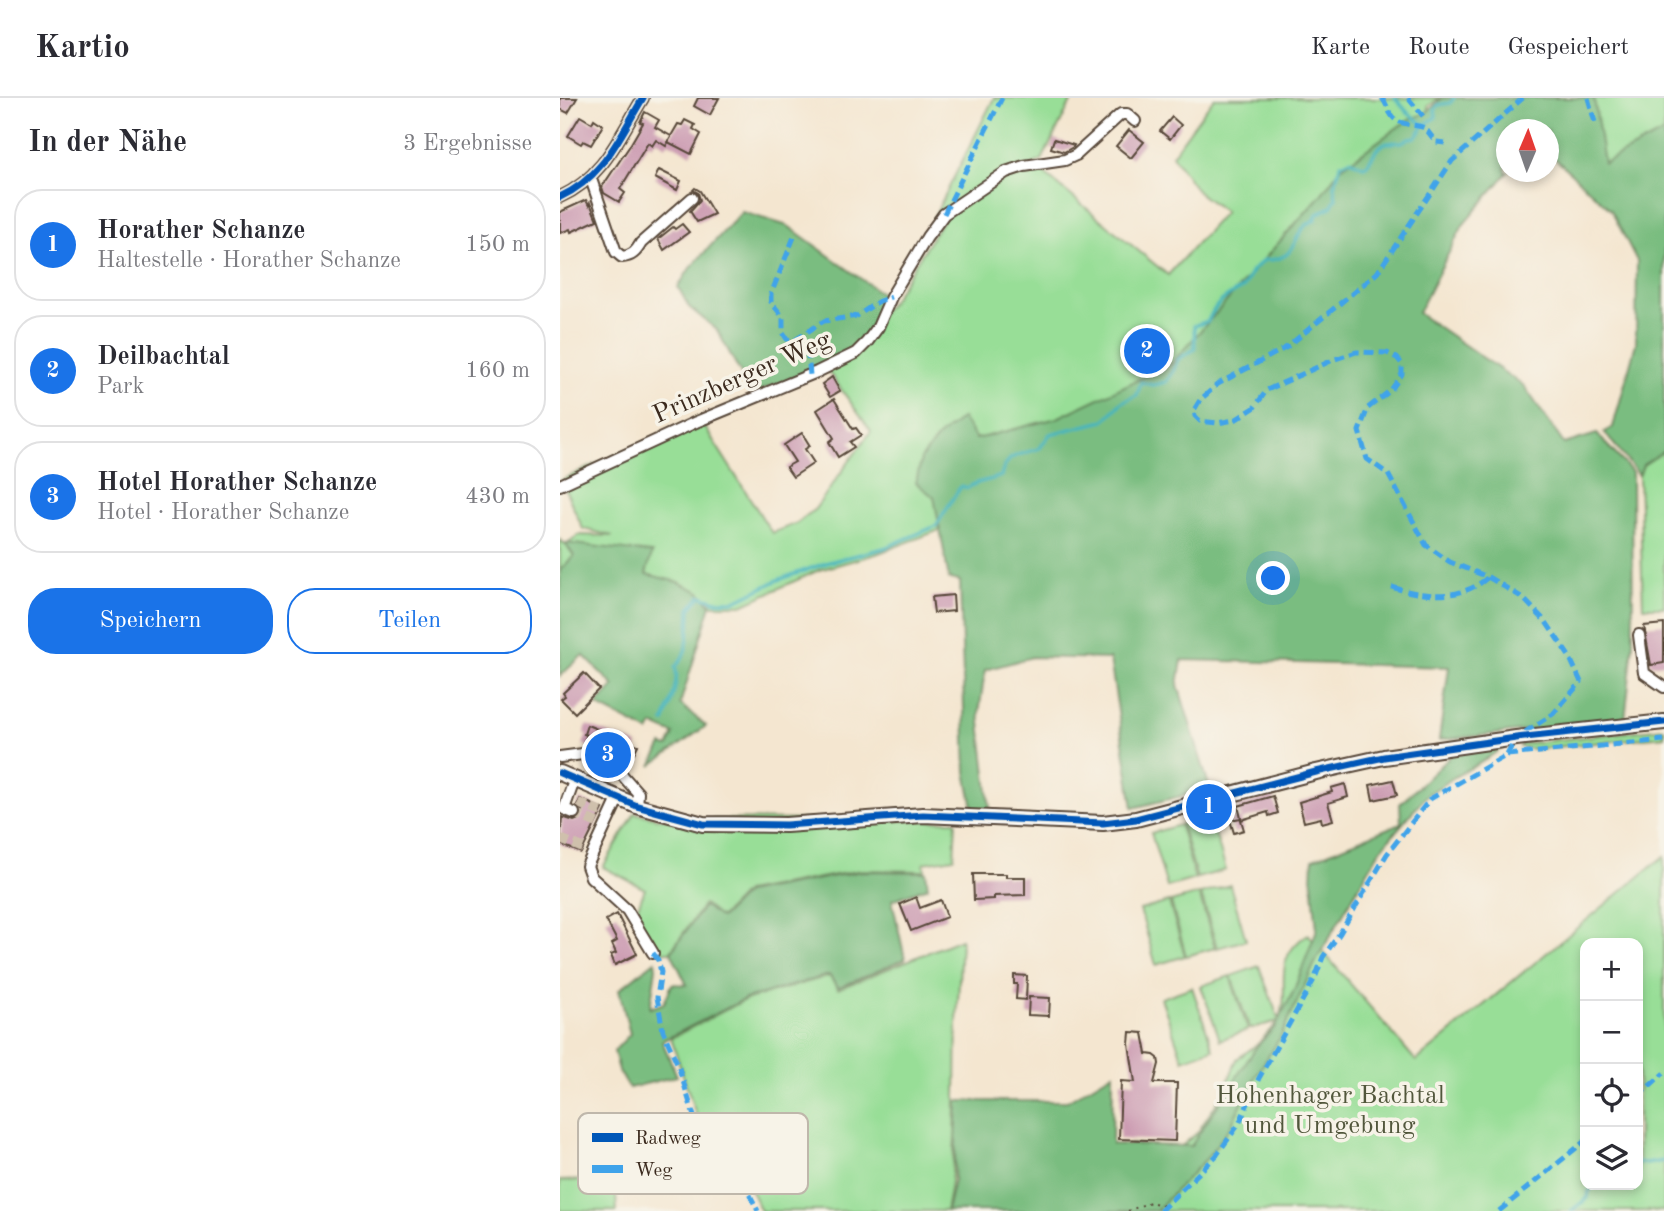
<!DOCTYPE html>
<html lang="de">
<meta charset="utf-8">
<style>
:root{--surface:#fff;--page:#f2f2f3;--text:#2b2b33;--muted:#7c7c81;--line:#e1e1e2;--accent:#1a73e8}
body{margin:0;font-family:"Old Standard TT",serif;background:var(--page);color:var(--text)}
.controls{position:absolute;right:21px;bottom:21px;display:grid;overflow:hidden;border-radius:14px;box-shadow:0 4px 10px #0003}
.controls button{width:63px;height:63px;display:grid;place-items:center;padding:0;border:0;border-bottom:2px solid var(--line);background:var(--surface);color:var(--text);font:35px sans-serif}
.compass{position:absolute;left:936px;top:21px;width:63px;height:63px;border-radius:50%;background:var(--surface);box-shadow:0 4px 10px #0003;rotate:2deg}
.you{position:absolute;left:714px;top:481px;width:24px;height:24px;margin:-18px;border:5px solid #fff;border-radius:50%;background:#1a73e8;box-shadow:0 0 0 10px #1a73e833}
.badge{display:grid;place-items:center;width:46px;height:46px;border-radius:50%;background:var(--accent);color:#fff;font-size:23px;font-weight:700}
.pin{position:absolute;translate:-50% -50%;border:4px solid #fff;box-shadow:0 2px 7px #0006}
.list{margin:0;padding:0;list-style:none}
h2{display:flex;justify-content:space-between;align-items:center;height:91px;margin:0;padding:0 28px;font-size:30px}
h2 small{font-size:23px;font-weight:400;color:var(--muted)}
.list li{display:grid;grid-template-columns:46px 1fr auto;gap:21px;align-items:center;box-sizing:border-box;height:112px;margin:0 14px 14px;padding:0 14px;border:2px solid var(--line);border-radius:28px}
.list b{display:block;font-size:26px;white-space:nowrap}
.list p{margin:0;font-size:23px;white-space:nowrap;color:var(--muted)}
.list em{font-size:23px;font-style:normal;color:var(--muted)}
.actions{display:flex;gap:14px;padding:21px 28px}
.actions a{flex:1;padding:16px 0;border:2px solid var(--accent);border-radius:28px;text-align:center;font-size:24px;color:var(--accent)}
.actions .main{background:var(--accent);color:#fff}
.icon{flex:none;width:38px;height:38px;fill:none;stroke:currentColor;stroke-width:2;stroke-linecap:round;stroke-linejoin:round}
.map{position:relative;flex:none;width:1104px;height:1113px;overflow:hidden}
header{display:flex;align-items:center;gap:42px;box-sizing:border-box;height:98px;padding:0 35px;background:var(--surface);border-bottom:2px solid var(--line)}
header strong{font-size:33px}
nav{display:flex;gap:38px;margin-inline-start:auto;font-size:24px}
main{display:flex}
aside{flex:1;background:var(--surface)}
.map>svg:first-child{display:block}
</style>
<header>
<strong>Kartio</strong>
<nav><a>Karte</a><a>Route</a><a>Gespeichert</a></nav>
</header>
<main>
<aside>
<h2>In der Nähe<small>3 Ergebnisse</small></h2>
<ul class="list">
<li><span class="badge">1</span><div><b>Horather Schanze</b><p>Haltestelle · Horather Schanze</p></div><em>150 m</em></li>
<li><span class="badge">2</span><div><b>Deilbachtal</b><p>Park</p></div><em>160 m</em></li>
<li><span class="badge">3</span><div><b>Hotel Horather Schanze</b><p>Hotel · Horather Schanze</p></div><em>430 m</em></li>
</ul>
<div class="actions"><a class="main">Speichern</a><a>Teilen</a></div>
</aside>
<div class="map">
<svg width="1104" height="1113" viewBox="0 0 1104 1113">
<rect width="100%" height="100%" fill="#f7f3e8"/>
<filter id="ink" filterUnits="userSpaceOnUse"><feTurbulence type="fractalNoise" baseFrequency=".0143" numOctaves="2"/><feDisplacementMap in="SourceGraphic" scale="14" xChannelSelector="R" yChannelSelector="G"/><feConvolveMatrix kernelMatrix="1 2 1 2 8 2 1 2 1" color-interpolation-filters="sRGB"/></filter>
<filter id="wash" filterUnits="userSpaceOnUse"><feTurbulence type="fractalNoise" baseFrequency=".00686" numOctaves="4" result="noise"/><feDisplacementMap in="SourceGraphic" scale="28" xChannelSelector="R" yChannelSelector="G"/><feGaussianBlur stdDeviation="1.57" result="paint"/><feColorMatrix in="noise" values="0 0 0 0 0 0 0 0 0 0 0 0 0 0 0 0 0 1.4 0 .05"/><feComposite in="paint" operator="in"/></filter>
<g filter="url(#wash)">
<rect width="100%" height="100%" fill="#f4e6d0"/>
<g fill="#98de97" stroke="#6a845a" stroke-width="2" fill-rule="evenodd">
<path d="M434 0H513L482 62 387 108 373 121Z"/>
<path d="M654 0H880L868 8V19L783 77 634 252 378 424 380 432 316 456 259 472 182 507H151L152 503 12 460 0 472V442L6 447 19 437 53 438 23 431 1 382 139 320 212 435 237 425 255 411 311 333 268 273 332 203 384 120 451 77 480 72 608 177 665 114 638 94 612 57Z"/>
<path d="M1034 0H1104V34L1043 68Z"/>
<path d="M1104 353V509H1083L1079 378 1083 367Z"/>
<path d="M1104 630V638L974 651 960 649 961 646Z"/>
<path d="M75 715 102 721 396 723 394 760 364 765 365 773 301 772 185 794 160 820 144 806 110 854H101L94 848 75 816 85 791 43 769Z"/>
<path d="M650 718 666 772 637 780 621 726Z"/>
<path d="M620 727 635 781 607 789 591 735Z"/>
<path d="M1104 758V1113H561L578 1085 637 1035 664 994 677 961 699 945 718 923 690 931 671 878 699 868 719 922C733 889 708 863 748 836L856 963ZM1025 845H1078V1087H1025Z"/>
<path d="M670 787 686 842 657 850 641 796Z"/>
<path d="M639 796 655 850 626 858 611 804Z"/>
<path d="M609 804 625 858 596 867 580 812Z"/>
<path d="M401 841C400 869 398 898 397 926 395 989 399 1051 386 1113H201L191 1093 146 1047 111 940 185 902 269 878 278 891Z"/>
<path d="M670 878 688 932 660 942 641 888Z"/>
<path d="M632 889 653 951 623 962 601 900Z"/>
<path d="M55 1081 57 1113H0V1083Z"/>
</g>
<g fill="#7abd80" stroke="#5a744f" stroke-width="2">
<path d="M882 0H1034L1044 65 1104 34V353L1083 367 1079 377 1044 334 1053 329 1076 245 1077 163 1051 112 989 55 988 32H946V74H948L903 127 858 215 964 288 1004 346 1037 336 1072 374 1073 547 1065 622 879 642 889 569 622 562 618 587 650 691 573 710 550 561 472 559 425 572 419 615 430 711 413 710 406 674 400 483 389 481 374 399 356 385 361 361 378 339 402 320 416 341 497 320 611 266 760 98 781 70 848 22 866 15Z"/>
<path d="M182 114 228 128 326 199 305 241 280 261 192 296 157 232 129 209 118 189 130 170Z"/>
<path d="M5 445 92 455 86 476 118 484 140 494 151 507 120 606 146 628 91 668 102 647 108 649 114 636 93 627 89 634 36 607 54 588 23 557 0 578V472L14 458Z"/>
<path d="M945 648 922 664 896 678 867 697 820 752 758 859 721 938 694 981 670 1029 647 1060 596 1113H387L394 1082 398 1003H507L553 975 552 1046 631 1048 697 948 715 929 734 892 757 831 752 783 753 761 841 725 840 706 892 657Z"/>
<path d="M302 773 366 774 368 789 332 802 345 861 278 890 269 877 185 901 102 943 117 978 69 990 59 973 54 953 70 936 59 892 95 863 96 870 90 910 104 905 112 886 127 887 111 854 144 808 161 820 186 795Z"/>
</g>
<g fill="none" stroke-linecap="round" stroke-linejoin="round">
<g stroke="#46b5bd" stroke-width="3.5">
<path d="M835 0 848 15 864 27"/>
<path d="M104 624C109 611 120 580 115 569 130 556 129 529 130 511L141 498 156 503H175L218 482 269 464 324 450 376 428 401 388 408 390C414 383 431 383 441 378 448 353 461 358 480 350L490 336 544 323 562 304 577 297 581 284 593 287 606 284 613 274 618 261 635 251 634 228 648 223C657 203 666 199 684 189L692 173 704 162C743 163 728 133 755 122L757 116 771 109 776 100 774 88 781 66 790 62 803 68 807 67 817 51 825 45 842 44 849 40 856 39 864 27 876 19 875 12 878 7 890 5 894 0"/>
<path d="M1078 1064 1086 1066 1104 1063"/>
<path d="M1011 1113 1028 1100 1029 1093 1036 1087"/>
</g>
</g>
<g id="blocks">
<g fill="#cc9cb2">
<path d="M0 0H17L8 15 0 11Z"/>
<path d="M138 0H159L150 17 134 8Z"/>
<path d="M85 14 99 22 95 29 111 38 118 26 122 27 125 22 135 27 133 31 141 36 131 56 108 44 111 39 106 48 96 42 92 48 88 45 60 91 65 95 59 104 44 95 42 89 69 49 83 25 80 24Z"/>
<path d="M20 18 32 25 34 21 43 27 31 47 23 43 21 46 8 38Z"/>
<path d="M612 19 621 27 610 41 600 33Z"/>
<path d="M569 32 584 44 571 60 556 48Z"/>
<path d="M494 41 514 47 513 49 504 54 491 50Z"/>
<path d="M99 72 121 83 117 92 95 80Z"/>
<path d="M135 90 140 93 154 116 137 124 130 113 140 102 138 95 133 92Z"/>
<path d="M26 102 29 108 30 105 37 122 11 134 10 131 0 135V114Z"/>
<path d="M122 126 129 134 104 152 98 141 113 129 115 131Z"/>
<path d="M272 279 280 293 270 299 262 286Z"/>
<path d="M274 301 293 331 296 330 301 337 290 344 294 349 278 359 269 344 274 340 257 312Z"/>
<path d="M242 335 250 348 245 351 254 365 233 379 226 369 235 364 224 347Z"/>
<path d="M393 497 394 513 374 515 372 499Z"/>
<path d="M1104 526V565L1091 567 1084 528Z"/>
<path d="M24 575 39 591 15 615 1 601 5 598 3 595Z"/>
<path d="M27 627 78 647 74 655 72 654 68 664 59 661 58 662 23 646 27 637 24 636Z"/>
<path d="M833 682 837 697 813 702 810 687Z"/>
<path d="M785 686 788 699 768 705 773 722 762 725 761 720 744 724 739 704 772 694 771 690Z"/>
<path d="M713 698 718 715 709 718 708 714 681 722 684 732 674 735 670 722 681 720 678 708Z"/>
<path d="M20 701 43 711 21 755 0 746 2 719 14 723 19 721 22 713 17 708Z"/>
<path d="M413 776H446V779H465V797L434 798V801L414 802Z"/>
<path d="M356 799 360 810 381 802 387 819 351 833 340 806Z"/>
<path d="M57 816 77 856 55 867 51 857 56 855 52 846 57 843 46 822Z"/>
<path d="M454 877 467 878 466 902 456 901 457 886H454Z"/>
<path d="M469 899 490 900 489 918 468 917Z"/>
<path d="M570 934 583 935 587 956 594 957 598 960 599 966 594 985H617L615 1043 559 1041 561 983 575 984 569 946Z"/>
</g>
</g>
</g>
<g filter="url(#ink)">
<use href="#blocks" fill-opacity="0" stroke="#574639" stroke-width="2"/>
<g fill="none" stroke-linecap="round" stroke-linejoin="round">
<g stroke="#cfc0ac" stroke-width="10" stroke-dasharray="10 5" stroke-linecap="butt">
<path d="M18 705 42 714"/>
<path d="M14 715 37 725"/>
<path d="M0 741 23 750"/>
</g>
<g stroke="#574639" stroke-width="14">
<g id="minor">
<path d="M31 81 56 154 62 159C72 158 76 154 81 145L132 100"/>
<path d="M0 99C44 79 59 39 83 0"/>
<path d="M0 387 136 324 257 274 296 255 307 244 318 229 331 199 367 139 384 116 446 74 464 68 505 62 516 57 561 16H567L575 23"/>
<path d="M1079 537 1084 575 1104 589"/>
<path d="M0 659 23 656 56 670 78 695 77 708"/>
<path d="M14 683 4 711 14 715"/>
<path d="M58 701 27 768 31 779 67 812 93 855"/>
</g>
</g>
<g stroke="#574639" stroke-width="18">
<path id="major" d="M0 675 77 708 143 726 226 727 363 717 543 725 576 721 756 674 824 659 956 640 1104 624"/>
</g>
<path stroke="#574639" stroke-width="2" stroke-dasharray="2 5" stroke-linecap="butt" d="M568 1113 590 1104 606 1108"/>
<use href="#minor" stroke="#fff" stroke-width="10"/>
<use href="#major" stroke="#fff" stroke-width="14"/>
<g stroke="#3fa3ea" stroke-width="5" stroke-dasharray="10 5" stroke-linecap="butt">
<path d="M822 0C826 5 827 9 830 15 837 29 853 25 865 30L876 44 885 45"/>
<path d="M848 0 863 18"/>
<path d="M1028 0 1036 28"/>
<path d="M384 116 442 0"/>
<path d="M234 139 211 196V204L223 219V235L227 241 235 242 264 223 297 218 319 203 331 199"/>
<path d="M235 242 248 256 250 277"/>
<path d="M832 489C863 499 902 503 928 479"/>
<path d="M947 657 1104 642"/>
<path d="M93 855 98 862 101 874 97 899 103 933 118 967 143 1047 186 1089 198 1113"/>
<path d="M1078 998 1104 975"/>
<path d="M600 1113 656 1058 679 1026 699 980 755 880 763 859 780 835 827 756 870 701 947 657 956 640 993 616 1021 584 1009 558 986 524 963 500 928 479 890 464 866 447 828 376 807 361 799 333 808 310 831 292 842 276V266L837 260 827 255 796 254 775 261 707 292 694 310 675 322 657 325 640 323 635 318 634 312 640 302 658 286 727 249 817 175 892 63 963 0"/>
<path d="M939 1113 1025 1043"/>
</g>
<g stroke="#f7f3e8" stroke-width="11">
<g id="cycleway">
<path d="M0 99C44 79 59 39 83 0"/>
<path d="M0 675 77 708 143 726 226 727 363 717 543 725 576 721 756 674 824 659 956 640 1104 624"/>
</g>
</g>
<use href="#cycleway" stroke="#0057b8" stroke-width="7"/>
</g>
</g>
<g text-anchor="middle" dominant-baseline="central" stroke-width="7" stroke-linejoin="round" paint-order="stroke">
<g font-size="26" fill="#3b2a1e" stroke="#f7f3e8">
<text transform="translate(182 280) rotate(-24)">Prinzberger Weg</text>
</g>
<g font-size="26" fill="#52573c" stroke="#f7f3e8">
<text x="770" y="998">Hohenhager Bachtal<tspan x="770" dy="30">und Umgebung</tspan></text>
</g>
</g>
<rect x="18" y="1015" width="230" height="81" rx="10" fill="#f7f3e8" stroke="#bfb7ab" stroke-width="2"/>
<rect x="32" y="1035" width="31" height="9" fill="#0057b8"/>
<rect x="32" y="1067" width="31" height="8" fill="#3fa3ea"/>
<g font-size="19" fill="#3b2a1e">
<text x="75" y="1046">Radweg</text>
<text x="75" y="1078">Weg</text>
</g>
</svg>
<div class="controls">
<button>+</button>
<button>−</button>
<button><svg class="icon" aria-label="locate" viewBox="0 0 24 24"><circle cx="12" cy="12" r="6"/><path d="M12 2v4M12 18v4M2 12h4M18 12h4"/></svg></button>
<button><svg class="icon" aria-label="layers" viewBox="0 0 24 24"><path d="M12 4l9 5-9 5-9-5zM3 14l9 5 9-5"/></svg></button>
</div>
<svg class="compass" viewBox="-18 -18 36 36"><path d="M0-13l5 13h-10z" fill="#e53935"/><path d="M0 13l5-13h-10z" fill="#7c7c81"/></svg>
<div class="you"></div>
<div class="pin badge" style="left:649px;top:709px">1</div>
<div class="pin badge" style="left:587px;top:253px">2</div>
<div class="pin badge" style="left:48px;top:657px">3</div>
</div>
</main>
